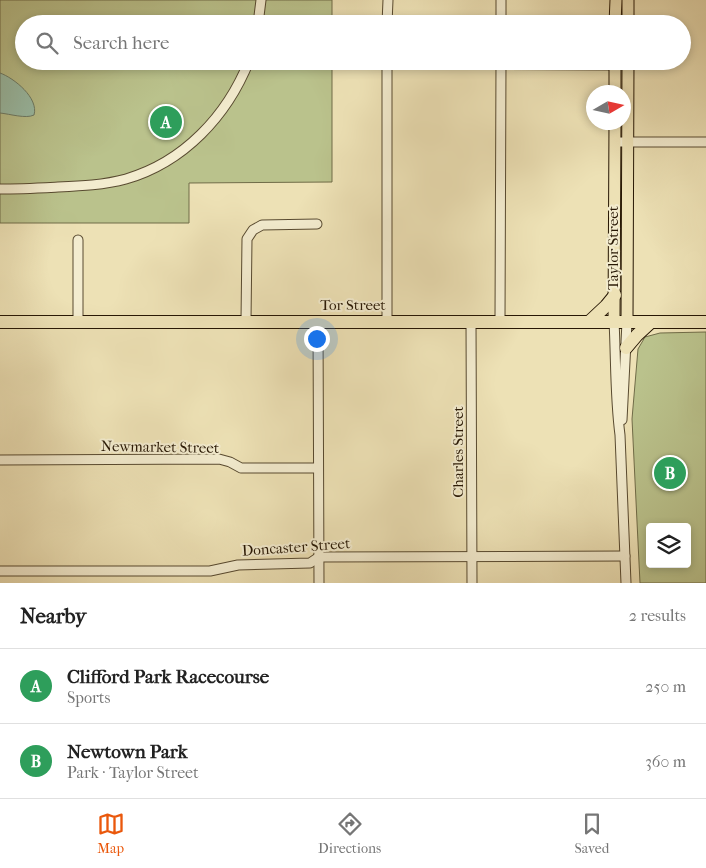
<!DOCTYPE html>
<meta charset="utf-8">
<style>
:root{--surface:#fff;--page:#f6f6f6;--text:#222;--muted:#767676;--line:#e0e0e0;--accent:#ea580c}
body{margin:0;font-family:"IM FELL French Canon",serif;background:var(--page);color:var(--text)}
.controls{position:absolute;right:15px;bottom:15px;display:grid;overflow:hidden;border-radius:5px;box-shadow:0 2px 8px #0003}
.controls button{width:45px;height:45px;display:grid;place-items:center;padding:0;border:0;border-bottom:1px solid var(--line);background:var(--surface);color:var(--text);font:25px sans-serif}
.compass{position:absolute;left:586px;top:85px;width:45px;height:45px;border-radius:50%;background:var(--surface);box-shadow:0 2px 8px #0003;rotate:81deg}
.you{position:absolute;left:316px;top:338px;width:18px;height:18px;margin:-12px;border:4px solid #fff;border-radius:50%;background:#1a73e8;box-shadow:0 0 0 8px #1a73e833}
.badge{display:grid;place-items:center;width:32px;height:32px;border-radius:50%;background:var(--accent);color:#fff;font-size:16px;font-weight:700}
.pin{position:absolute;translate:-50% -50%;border:2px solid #fff;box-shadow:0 1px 5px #0006}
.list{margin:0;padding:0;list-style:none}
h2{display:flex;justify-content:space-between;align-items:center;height:65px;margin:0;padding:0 20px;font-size:21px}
h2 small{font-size:16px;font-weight:400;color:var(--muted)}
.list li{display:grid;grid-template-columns:32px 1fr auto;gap:15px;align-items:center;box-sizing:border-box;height:75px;padding:0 20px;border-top:1px solid var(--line)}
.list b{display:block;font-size:19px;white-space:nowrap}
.list p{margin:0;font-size:16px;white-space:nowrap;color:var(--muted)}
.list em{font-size:16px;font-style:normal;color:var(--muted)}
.icon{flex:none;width:28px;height:28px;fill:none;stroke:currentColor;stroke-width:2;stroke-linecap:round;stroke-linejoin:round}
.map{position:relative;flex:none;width:706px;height:583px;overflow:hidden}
.search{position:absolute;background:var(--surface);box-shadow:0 2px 8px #0003;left:15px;right:15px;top:15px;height:55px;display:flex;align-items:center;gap:12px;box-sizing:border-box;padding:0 18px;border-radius:28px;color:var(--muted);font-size:19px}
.sheet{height:215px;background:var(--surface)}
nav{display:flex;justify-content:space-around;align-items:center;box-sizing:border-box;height:70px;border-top:1px solid var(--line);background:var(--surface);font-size:14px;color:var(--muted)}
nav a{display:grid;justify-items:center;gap:2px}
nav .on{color:var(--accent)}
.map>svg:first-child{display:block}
</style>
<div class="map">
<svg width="706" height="583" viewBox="0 0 706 583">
<rect width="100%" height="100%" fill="#ede1b5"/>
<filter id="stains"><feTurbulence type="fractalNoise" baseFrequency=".004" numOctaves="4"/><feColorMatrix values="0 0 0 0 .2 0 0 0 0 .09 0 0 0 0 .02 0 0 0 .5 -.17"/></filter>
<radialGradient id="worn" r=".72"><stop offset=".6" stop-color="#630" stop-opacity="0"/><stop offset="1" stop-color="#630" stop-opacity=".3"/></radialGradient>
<g fill="#bac28c" stroke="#706c48" fill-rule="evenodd">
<path d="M0 0H332V24H24V61H332V182L189 183V223H0Z"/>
<path d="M706 332V583H640L632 419 638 349 645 337 660 333ZM650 527H687V564H650Z"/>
</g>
<path fill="#9abea8" stroke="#6c7b66" d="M0 73C14 78 39 98 34 115 26 119 10 114 0 113Z"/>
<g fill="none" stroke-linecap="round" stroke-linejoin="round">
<g stroke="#584a30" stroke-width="11">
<g id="minor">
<path d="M258 24 261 0"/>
<path d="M387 24 388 0"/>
<path d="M501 24V0"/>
<path d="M387 64 615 65"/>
<path d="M615 142H706"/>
<path d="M0 189C19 189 38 188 58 187 81 186 104 185 126 179 184 162 227 116 249 61"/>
<path d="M246 321 247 239 253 230 262 225 317 224"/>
<path d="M387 321V61"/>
<path d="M471 321 472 583"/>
<path d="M500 321 501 61"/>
<path d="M614 321C616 359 615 398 620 435L626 583"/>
<path d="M78 322V240"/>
<path d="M318 322 319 583"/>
<path d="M622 420 627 322"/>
<path d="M0 460 219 459 230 462 241 468H318"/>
<path d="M0 571H210L238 565 310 563 319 557 625 556"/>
</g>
</g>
<g stroke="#271704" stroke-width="13">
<g id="major">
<path d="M615 24 616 0"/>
<path d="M628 24V0"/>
<path d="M615 92V61"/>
<path d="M614 321 615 122"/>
<path d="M627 322 628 61"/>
</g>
</g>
<g stroke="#271704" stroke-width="14">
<g id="highway">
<path d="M590 321 606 306 615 295"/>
<path d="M0 322H706"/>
<path d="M626 348 637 335 651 322"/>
</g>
</g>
<use href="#minor" stroke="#f3eccf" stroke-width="9"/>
<use href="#major" stroke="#ede1b5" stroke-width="11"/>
<use href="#highway" stroke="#ede1b5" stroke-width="12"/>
</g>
<g text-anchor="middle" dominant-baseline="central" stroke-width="4" stroke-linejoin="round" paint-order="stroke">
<g font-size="15" fill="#271704" stroke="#f3eccf">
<text transform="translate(613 248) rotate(-90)">Taylor Street</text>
<text x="353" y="305">Tor Street</text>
<text transform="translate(160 447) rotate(1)">Newmarket Street</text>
<text transform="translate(458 452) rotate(-90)">Charles Street</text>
<text transform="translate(296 547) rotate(-4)">Doncaster Street</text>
</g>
</g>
<rect width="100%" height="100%" filter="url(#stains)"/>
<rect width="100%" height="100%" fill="url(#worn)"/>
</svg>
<div class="controls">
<button><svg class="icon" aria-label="layers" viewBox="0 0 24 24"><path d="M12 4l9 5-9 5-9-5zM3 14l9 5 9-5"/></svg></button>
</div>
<svg class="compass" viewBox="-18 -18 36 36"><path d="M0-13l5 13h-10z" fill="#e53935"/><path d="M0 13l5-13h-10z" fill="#767676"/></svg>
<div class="you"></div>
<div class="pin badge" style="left:166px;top:122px;background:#2e9e5b">A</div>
<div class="pin badge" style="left:670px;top:473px;background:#2e9e5b">B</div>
<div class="search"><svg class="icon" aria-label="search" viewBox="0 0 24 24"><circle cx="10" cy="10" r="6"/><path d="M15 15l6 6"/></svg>Search here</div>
</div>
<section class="sheet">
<h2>Nearby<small>2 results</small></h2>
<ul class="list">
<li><span class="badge" style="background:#2e9e5b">A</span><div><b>Clifford Park Racecourse</b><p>Sports</p></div><em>250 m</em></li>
<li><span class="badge" style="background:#2e9e5b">B</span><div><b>Newtown Park</b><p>Park · Taylor Street</p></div><em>360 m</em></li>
</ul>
</section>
<nav>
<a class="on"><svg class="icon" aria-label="map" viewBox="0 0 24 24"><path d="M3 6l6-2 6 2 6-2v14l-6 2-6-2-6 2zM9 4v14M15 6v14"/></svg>Map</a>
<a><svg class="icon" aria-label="directions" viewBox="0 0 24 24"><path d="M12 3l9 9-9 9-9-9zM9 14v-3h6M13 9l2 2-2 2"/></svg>Directions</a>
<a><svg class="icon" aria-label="saved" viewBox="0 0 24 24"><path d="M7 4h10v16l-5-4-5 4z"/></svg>Saved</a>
</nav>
